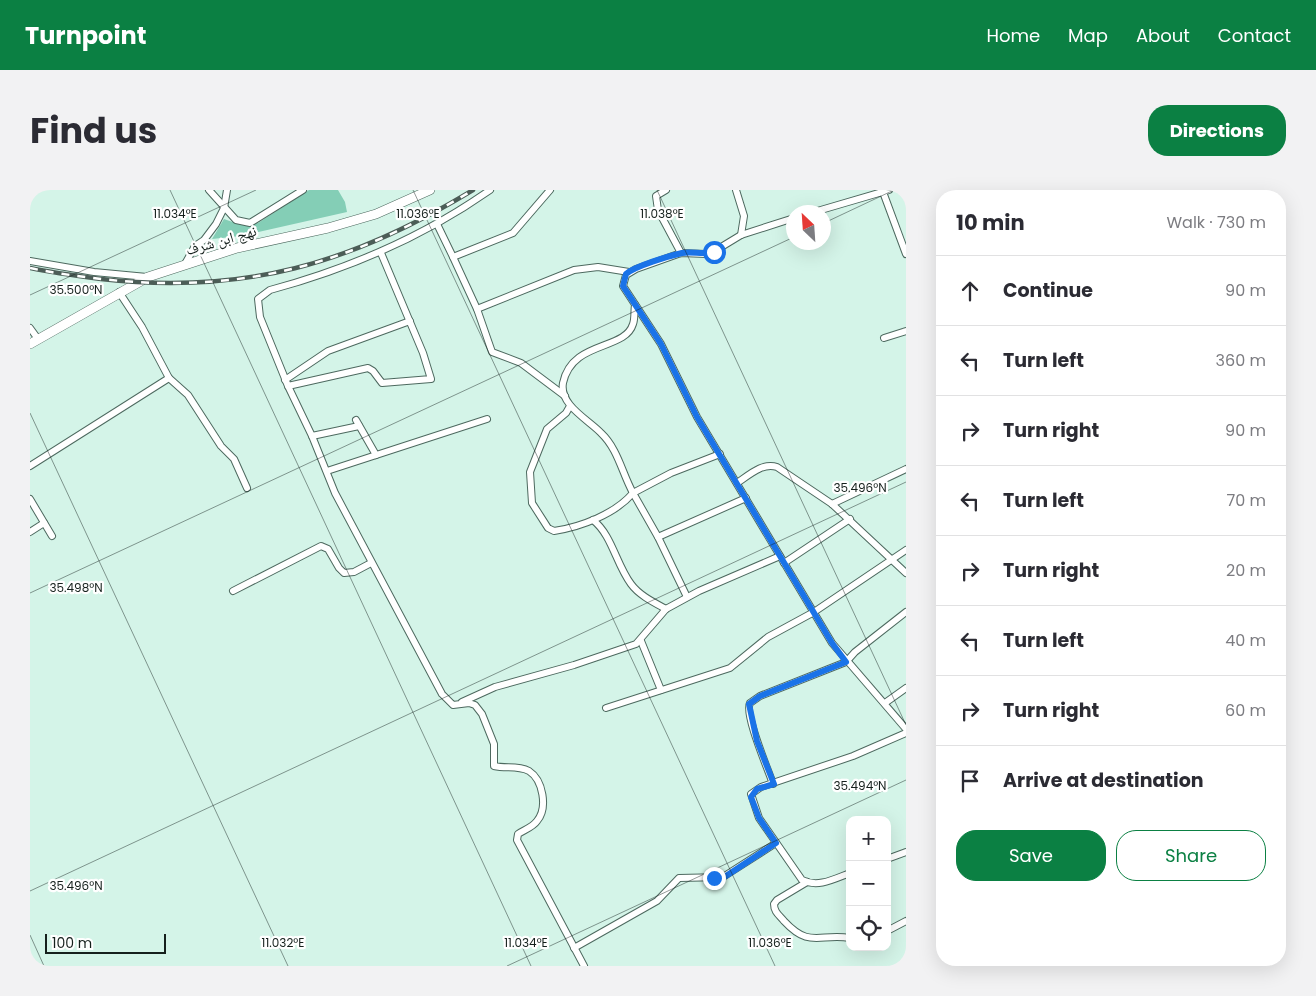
<!DOCTYPE html>
<meta charset="utf-8">
<style>
:root{--surface:#fff;--page:#f2f2f3;--text:#2b2b33;--muted:#7c7c81;--line:#e1e1e2;--accent:#0b8043}
body{margin:0;font-family:Poppins,"Noto Naskh Arabic",sans-serif;background:var(--page);color:var(--text)}
.controls{position:absolute;right:15px;bottom:15px;display:grid;overflow:hidden;border-radius:10px;box-shadow:0 5px 20px #0002}
.controls button{width:45px;height:45px;display:grid;place-items:center;padding:0;border:0;border-bottom:1px solid var(--line);background:var(--surface);color:var(--text);font:25px sans-serif}
.compass{position:absolute;left:756px;top:15px;width:45px;height:45px;border-radius:50%;background:var(--surface);box-shadow:0 5px 20px #0002;rotate:335deg}
.scale{position:absolute;left:15px;bottom:12px;width:121px;box-sizing:border-box;padding-left:5px;border:2px solid #15201c;border-top:0;font-size:14px;line-height:18px;white-space:nowrap;color:#15201c;-webkit-text-stroke:4px #fff;paint-order:stroke}
.stop{position:absolute;width:15px;height:15px;margin:-11px;border:4px solid #1a73e8;border-radius:50%;background:#fff}
.stop.end{background:#1a73e8;border-color:#fff;box-shadow:0 1px 5px #0008}
.list{margin:0;padding:0;list-style:none}
h2{display:flex;justify-content:space-between;align-items:center;height:65px;margin:0;padding:0 20px;font-size:21px}
h2 small{font-size:16px;font-weight:400;color:var(--muted)}
.list li{display:grid;grid-template-columns:32px 1fr auto;gap:15px;align-items:center;box-sizing:border-box;height:70px;padding:0 20px;border-top:1px solid var(--line)}
.list b{display:block;font-size:19px;white-space:nowrap}
.list em{font-size:16px;font-style:normal;color:var(--muted)}
.actions{display:flex;gap:10px;padding:15px 20px}
.actions a{flex:1;padding:11px 0;border:1px solid var(--accent);border-radius:20px;text-align:center;font-size:18px;color:var(--accent)}
.actions .main{background:var(--accent);color:#fff}
.icon{flex:none;width:28px;height:28px;fill:none;stroke:currentColor;stroke-width:2;stroke-linecap:round;stroke-linejoin:round}
.map{position:relative;flex:none;width:876px;height:776px;overflow:hidden;border-radius:20px}
header{display:flex;align-items:center;gap:30px;box-sizing:border-box;height:70px;padding:0 25px;background:var(--accent);color:#fff}
header strong{font-size:24px}
nav{display:flex;gap:28px;margin-inline-start:auto;font-size:18px}
.intro{display:flex;align-items:center;justify-content:space-between;box-sizing:border-box;height:120px;padding:0 30px}
h1{margin:0;font-size:35px}
.button{padding:12px 22px;border-radius:20px;background:var(--accent);color:#fff;font-size:18px;font-weight:700}
main{display:flex;gap:30px;padding:0 30px}
aside{flex:1;background:var(--surface);border-radius:20px;box-shadow:0 5px 20px #0002}
.map>svg:first-child{display:block}
</style>
<header>
<strong>Turnpoint</strong>
<nav><a>Home</a><a>Map</a><a>About</a><a>Contact</a></nav>
</header>
<div class="intro"><h1>Find us</h1><a class="button">Directions</a></div>
<main>
<div class="map">
<svg width="876" height="776" viewBox="0 0 876 776">
<rect width="100%" height="100%" fill="#d4f4e8"/>
<path fill="#84ceb6" d="M279 0H308L315 12 317 22 211 46 182 49 194 29 211 35 228 33Z"/>
<g fill="none" stroke-linecap="round" stroke-linejoin="round">
<g stroke="#4d695f" stroke-width="8">
<g id="minor">
<path d="M179 0 206 30 220 33 273 0"/>
<path d="M460 0C393 47 318 79 240 100L228 109 230 127 258 196 282 246 305 303 412 504 423 515 439 513 445 515 452 524 464 554V576C476 579 487 575 499 581 513 590 518 618 507 631 503 637 494 640 488 644L487 650 554 776"/>
<path d="M520 0 483 43 423 67 447 119 462 162 491 173 535 206"/>
<path d="M636 0 626 6 628 20 651 63"/>
<path d="M706 0 714 26 711 45"/>
<path d="M853 2 876 64"/>
<path d="M784 22 859 0"/>
<path d="M764 28 711 45 683 62 676 64 651 63 606 79 596 85 593 96 631 154 667 227 802 453 876 539"/>
<path d="M407 34 423 67"/>
<path d="M0 71 64 82 117 87"/>
<path d="M155 74 165 56 174 50 186 34 194 18 197 0"/>
<path d="M89 102 112 137 139 188 158 205 191 256 204 269 217 298"/>
<path d="M447 119 544 80 568 77 599 82"/>
<path d="M0 138 8 149"/>
<path d="M854 148 876 141"/>
<path d="M255 190 298 161 380 131"/>
<path d="M258 196 338 178 343 181 352 193 401 189 393 163 351 63"/>
<path d="M540 216 536 223 517 239 500 282 502 313 518 338 524 341C551 337 585 324 603 303 592 283 588 259 571 243 559 230 529 215 533 193 542 150 595 161 603 134 605 129 604 121 605 115"/>
<path d="M326 230 346 265"/>
<path d="M282 246 329 236"/>
<path d="M0 276 139 188"/>
<path d="M297 281 457 229"/>
<path d="M707 293C719 285 733 272 747 277L802 314 876 383"/>
<path d="M0 309 22 346"/>
<path d="M802 314 876 279"/>
<path d="M563 330C582 345 586 374 601 394 609 405 623 412 636 419"/>
<path d="M0 342 14 333"/>
<path d="M628 347 716 308"/>
<path d="M754 373 820 329"/>
<path d="M203 401 291 356 298 359 309 378 314 383 324 382 341 373"/>
<path d="M657 407 628 347 603 303 641 283 690 264"/>
<path d="M611 451 631 500"/>
<path d="M432 512 465 497 544 475 606 454 636 419 669 401 750 366"/>
<path d="M855 513 876 498"/>
<path d="M576 518 700 478 738 447 784 422 876 360"/>
<path d="M743 594C738 579 714 524 720 513L730 506 816 472 825 462 876 422"/>
<path d="M857 669 876 662"/>
<path d="M820 683C804 689 788 698 772 690L729 628 721 604 731 597 823 566 876 543"/>
<path d="M777 692 747 710 744 714C744 722 749 725 754 731 780 759 789 743 820 748"/>
<path d="M857 741 876 731"/>
<path d="M544 758 627 711 649 688 693 687 746 653"/>
</g>
</g>
<g stroke="#4d695f" stroke-width="10">
<path id="secondary" d="M0 154 118 87 207 58 298 38 346 24 400 0"/>
</g>
<use href="#minor" stroke="#fff" stroke-width="6"/>
<use href="#secondary" stroke="#fff" stroke-width="9"/>
<g stroke="#4c5d57" stroke-width="4.5">
<path id="rail" d="M0 78C23 83 47 86 71 89 214 105 321 74 443 0"/>
</g>
<use href="#rail" stroke="#fff" stroke-width="2.5" stroke-dasharray="8" stroke-linecap="butt"/>
</g>
<g fill="none" stroke-linecap="round" stroke-linejoin="round">
<path stroke="#1a73e8" stroke-width="6" d="M684 62C673 65 663 61 652 63 639 66 605 76 596 84L593 96 631 154 667 227 802 453 816 472 730 506 719 514 727 551 744 594 727 599 721 607 729 628 746 653 696 686 684 688"/>
</g>
<path fill="none" stroke="#15201c" stroke-width="1" stroke-opacity="0.45" d="M140 0 501 776M383 0 745 776M627 0 876 535M870 0 876 13M794 33 864 0M0 105 226 0M0 223 258 776M0 403 764 47M0 701 876 292M0 745 14 776M477 776 876 590"/>
<g text-anchor="middle" dominant-baseline="central" stroke-width="4.5" stroke-linejoin="round" paint-order="stroke">
<g font-size="15" fill="#15201c" stroke="#fff">
<text transform="translate(191 50) rotate(-16)">نهج ابن شرف</text>
</g>
</g>
<g font-size="12" text-anchor="middle" fill="#15201c" stroke="#fff" stroke-width="4.5" stroke-linejoin="round" paint-order="stroke">
<text x="145" y="28">11.034°E</text>
<text x="388" y="28">11.036°E</text>
<text x="632" y="28">11.038°E</text>
<text x="46" y="104">35.500°N</text>
<text x="830" y="302">35.496°N</text>
<text x="46" y="402">35.498°N</text>
<text x="830" y="600">35.494°N</text>
<text x="46" y="700">35.496°N</text>
<text x="253" y="757">11.032°E</text>
<text x="496" y="757">11.034°E</text>
<text x="740" y="757">11.036°E</text>
</g>
</svg>
<div class="controls">
<button>+</button>
<button>−</button>
<button><svg class="icon" aria-label="locate" viewBox="0 0 24 24"><circle cx="12" cy="12" r="6"/><path d="M12 2v4M12 18v4M2 12h4M18 12h4"/></svg></button>
</div>
<svg class="compass" viewBox="-18 -18 36 36"><path d="M0-13l5 13h-10z" fill="#e53935"/><path d="M0 13l5-13h-10z" fill="#7c7c81"/></svg>
<div class="scale">100 m</div>
<div class="stop" style="left:684px;top:62px"></div>
<div class="stop end" style="left:684px;top:688px"></div>
</div>
<aside>
<h2>10 min<small>Walk · 730 m</small></h2>
<ul class="list">
<li><svg class="icon" aria-label="ahead" viewBox="0 0 24 24"><path d="M12 20V5M6 11l6-6 6 6"/></svg><div><b>Continue</b></div><em>90 m</em></li>
<li><svg class="icon" aria-label="left" viewBox="0 0 24 24"><path d="M17 20v-9H6M10 6l-5 5 5 5"/></svg><div><b>Turn left</b></div><em>360 m</em></li>
<li><svg class="icon" aria-label="right" viewBox="0 0 24 24"><path d="M7 20v-9h11M14 6l5 5-5 5"/></svg><div><b>Turn right</b></div><em>90 m</em></li>
<li><svg class="icon" aria-label="left" viewBox="0 0 24 24"><path d="M17 20v-9H6M10 6l-5 5 5 5"/></svg><div><b>Turn left</b></div><em>70 m</em></li>
<li><svg class="icon" aria-label="right" viewBox="0 0 24 24"><path d="M7 20v-9h11M14 6l5 5-5 5"/></svg><div><b>Turn right</b></div><em>20 m</em></li>
<li><svg class="icon" aria-label="left" viewBox="0 0 24 24"><path d="M17 20v-9H6M10 6l-5 5 5 5"/></svg><div><b>Turn left</b></div><em>40 m</em></li>
<li><svg class="icon" aria-label="right" viewBox="0 0 24 24"><path d="M7 20v-9h11M14 6l5 5-5 5"/></svg><div><b>Turn right</b></div><em>60 m</em></li>
<li><svg class="icon" aria-label="arrive" viewBox="0 0 24 24"><path d="M6 21V4h12l-3 4 3 4H6"/></svg><div><b>Arrive at destination</b></div></li>
</ul>
<div class="actions"><a class="main">Save</a><a>Share</a></div>
</aside>
</main>
